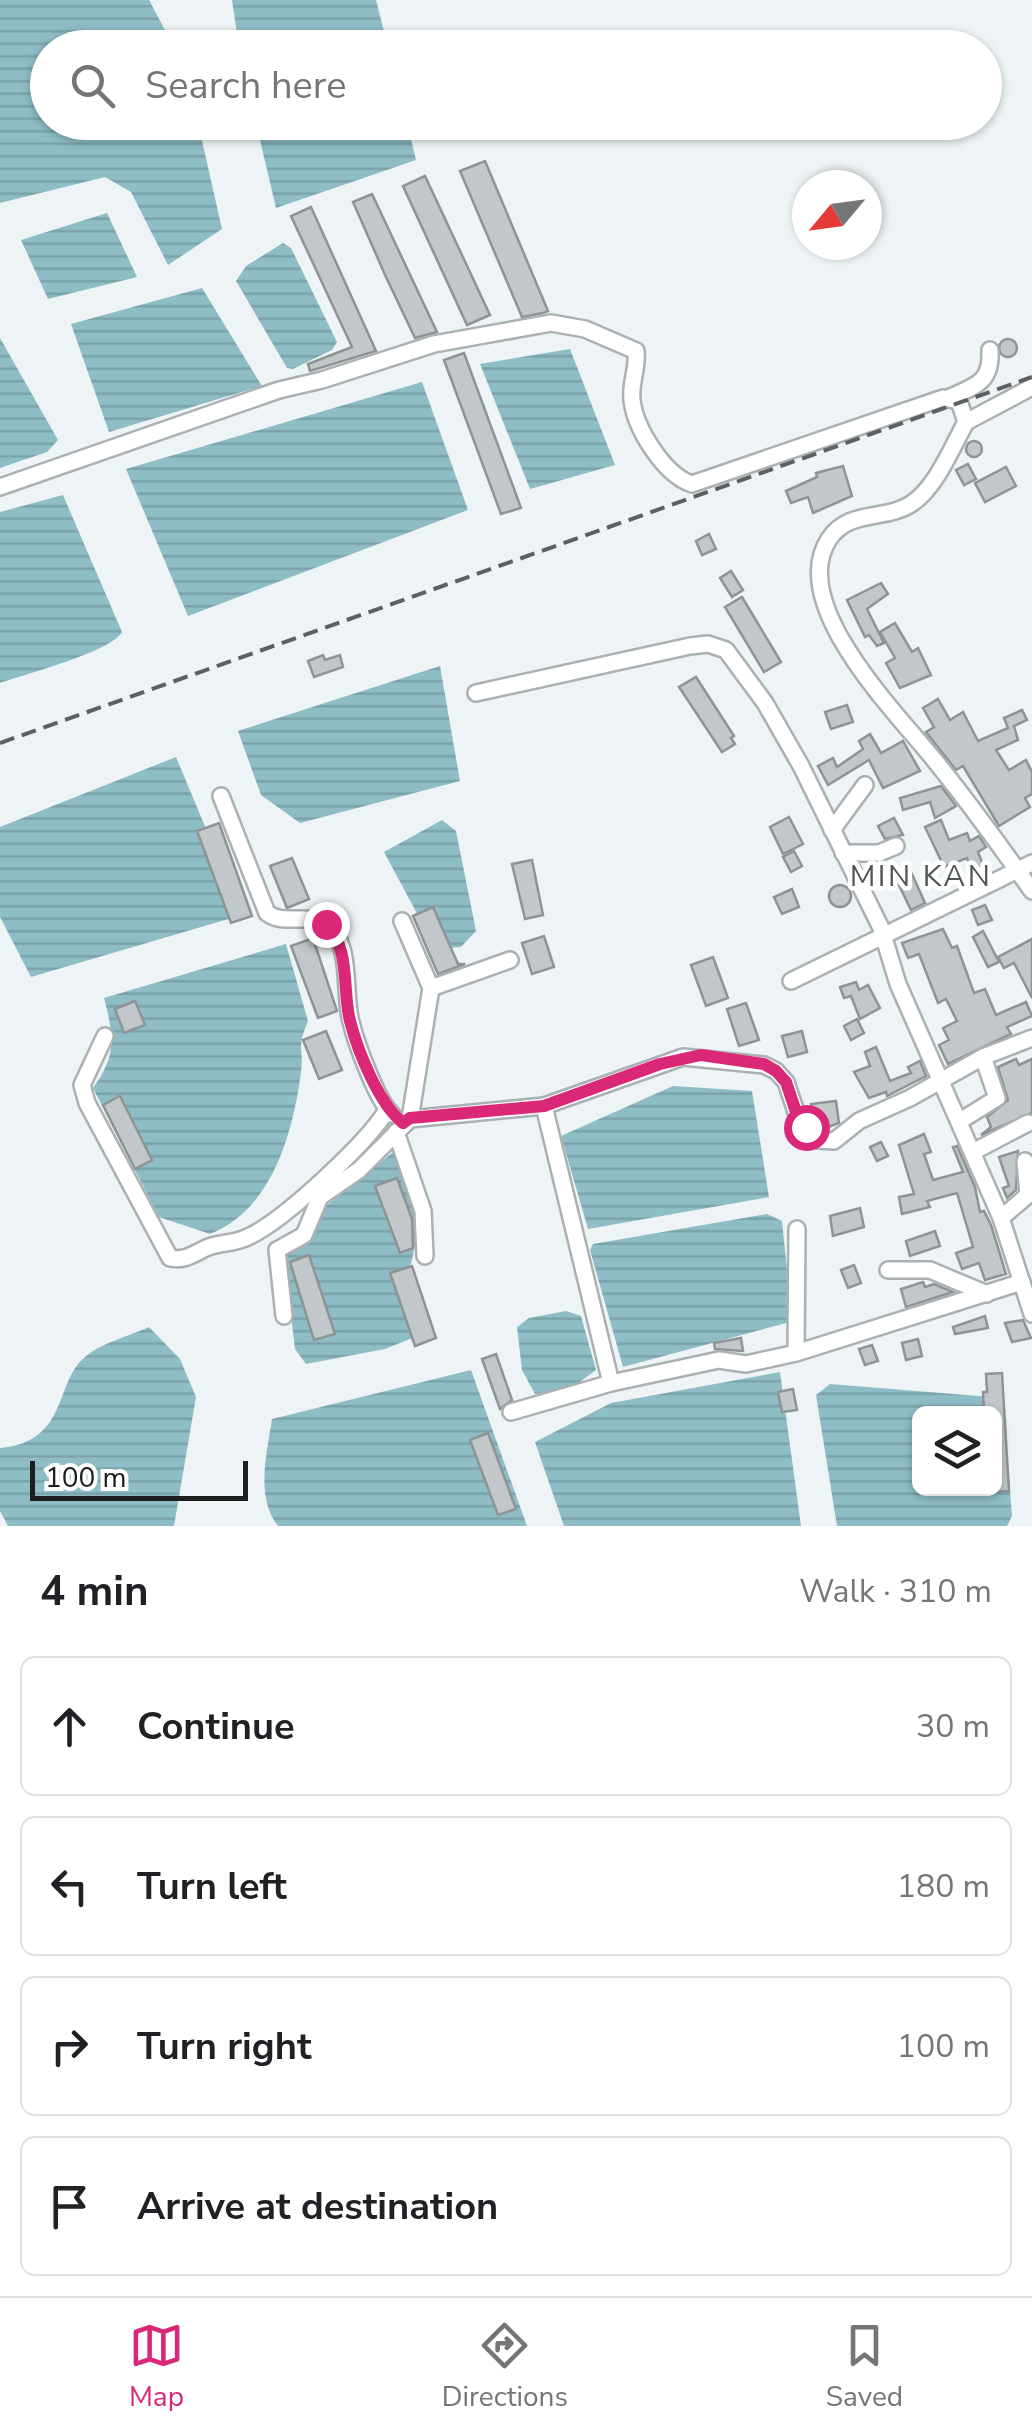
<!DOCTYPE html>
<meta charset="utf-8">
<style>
:root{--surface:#fff;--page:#f2f2f2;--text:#202124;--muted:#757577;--line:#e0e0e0;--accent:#db2777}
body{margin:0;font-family:"Nunito Sans",sans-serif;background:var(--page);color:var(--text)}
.controls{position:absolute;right:30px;bottom:30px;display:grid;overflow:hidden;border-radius:15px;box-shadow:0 2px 8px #0004}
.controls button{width:90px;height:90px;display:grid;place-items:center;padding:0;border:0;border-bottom:2px solid var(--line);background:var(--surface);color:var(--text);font:50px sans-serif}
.compass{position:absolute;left:792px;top:170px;width:90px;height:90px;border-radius:50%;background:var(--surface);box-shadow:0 2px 8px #0004;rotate:241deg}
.scale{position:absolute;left:30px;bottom:25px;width:218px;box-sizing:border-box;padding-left:10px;border:5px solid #1d1f1f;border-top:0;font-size:28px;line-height:35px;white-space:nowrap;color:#1d1f1f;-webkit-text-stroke:8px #fff;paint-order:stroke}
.stop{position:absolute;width:30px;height:30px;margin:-22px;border:8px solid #db2777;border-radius:50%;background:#fff}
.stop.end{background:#db2777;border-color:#fff;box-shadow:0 2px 10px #0008}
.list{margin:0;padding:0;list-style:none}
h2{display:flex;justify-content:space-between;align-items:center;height:130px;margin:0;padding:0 40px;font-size:42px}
h2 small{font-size:32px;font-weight:400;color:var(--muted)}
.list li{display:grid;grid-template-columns:65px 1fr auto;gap:30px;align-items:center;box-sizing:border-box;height:140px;margin:0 20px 20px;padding:0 20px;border:2px solid var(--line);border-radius:15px}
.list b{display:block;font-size:38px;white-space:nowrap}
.list em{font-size:32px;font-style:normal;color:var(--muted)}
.icon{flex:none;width:55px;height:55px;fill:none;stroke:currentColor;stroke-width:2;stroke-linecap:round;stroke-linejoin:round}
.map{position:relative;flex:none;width:1032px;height:1526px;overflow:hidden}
.search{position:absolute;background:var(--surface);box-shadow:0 2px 8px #0004;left:30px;right:30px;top:30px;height:110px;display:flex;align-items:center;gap:25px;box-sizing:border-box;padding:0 35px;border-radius:55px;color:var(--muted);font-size:38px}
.sheet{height:770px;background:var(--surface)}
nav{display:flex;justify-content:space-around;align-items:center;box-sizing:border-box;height:140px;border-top:2px solid var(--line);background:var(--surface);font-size:28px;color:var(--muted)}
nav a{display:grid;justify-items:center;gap:5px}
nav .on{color:var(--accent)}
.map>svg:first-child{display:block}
</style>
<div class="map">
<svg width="1032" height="1526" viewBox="0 0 1032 1526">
<defs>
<pattern id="water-rules" width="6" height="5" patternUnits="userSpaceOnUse" patternTransform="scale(2.5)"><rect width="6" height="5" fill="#8ebdc6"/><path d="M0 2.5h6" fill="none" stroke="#7aa2aa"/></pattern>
</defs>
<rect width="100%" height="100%" fill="#eef4f5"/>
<g fill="url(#water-rules)" fill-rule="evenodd">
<path d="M0 0H149L174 47 48 48V122L198 123 222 229 168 265 131 192 105 177 0 203Z"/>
<path d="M232 0H376L388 47H239Z"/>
<path d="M256 123H407L416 160 276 208Z"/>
<path d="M107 213 137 277 48 299 21 240Z"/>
<path d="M283 243 291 248 337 342 332 350 293 369 287 368 236 281 246 266Z"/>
<path d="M202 288 262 386 109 432 71 324Z"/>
<path d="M0 338 58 440 47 452 0 468Z"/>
<path d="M570 349 615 465 530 489 480 364Z"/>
<path d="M422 382 468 510 188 616 126 469Z"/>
<path d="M63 495 122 632C111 652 25 674 0 683V512Z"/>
<path d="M440 666 460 781 300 823 261 795 238 731Z"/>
<path d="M176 757 242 915 31 977 0 917V827Z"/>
<path d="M442 820 456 831 476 931 461 947 436 949 384 852Z"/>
<path d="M286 944 308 1021C296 1049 304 1047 301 1072 293 1133 272 1210 210 1234L159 1217 93 1088C117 1055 114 1037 104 998Z"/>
<path d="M673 1086 752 1091 769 1197 588 1229 561 1136Z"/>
<path d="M397 1149 402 1151 419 1228 409 1273 415 1337 385 1349 306 1364 295 1349 284 1258 308 1239 321 1210Z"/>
<path d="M767 1214 782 1221 792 1317 786 1323 623 1367 590 1250 593 1244Z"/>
<path d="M566 1311 581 1316 596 1370 569 1390 535 1394 522 1370 517 1327 529 1318Z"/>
<path d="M149 1327 180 1359 196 1397 174 1526H8L0 1511V1448C69 1442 54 1382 85 1357 101 1343 129 1336 149 1327Z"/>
<path d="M471 1370 527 1526H278C255 1497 267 1453 272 1419Z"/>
<path d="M780 1372 801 1526H564L535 1442 611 1403Z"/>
<path d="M830 1384 1003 1398 1012 1516 1007 1526H837L816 1395ZM920 1414H994V1488H920Z"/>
</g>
<g fill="#c2c8c9" stroke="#8e9495" stroke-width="2.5">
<path d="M485 161 548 311 543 313 522 317 460 171Z"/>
<path d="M425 176 490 315 467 325 403 186Z"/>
<path d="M372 194 437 332 415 338 386 277 353 202Z"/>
<path d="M311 207 376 351 310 371 308 364 352 347 291 216Z"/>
<circle cx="1008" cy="348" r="9"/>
<path d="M464 353 521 508 501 514 444 360Z"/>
<circle cx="974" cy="449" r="8"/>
<path d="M968 464 976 479 964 485 956 470Z"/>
<path d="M843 466 852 496 813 513 808 497 791 503 786 491 817 477 816 473Z"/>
<path d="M1006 467 1016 486 985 502 975 483Z"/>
<path d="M709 534 716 549 702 555 696 541Z"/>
<path d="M731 571 743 590 732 597 720 578Z"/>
<path d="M881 583 888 594 867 609 884 643 877 646 869 635 865 637 847 600Z"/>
<path d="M742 597 781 662 764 672 725 607Z"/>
<path d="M895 623 912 652 918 648 931 675 900 688 886 663 895 658 880 632Z"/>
<path d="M323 655 325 660 340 655 343 667 314 677 308 661Z"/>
<path d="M696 677 734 736 731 738 735 744 722 752 679 687Z"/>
<path d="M938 699 950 720 963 712 978 741 1008 728 1004 718 1022 710 1027 720 1014 726 1018 740 996 750 1009 770 1026 760 1032 772V794L1025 798 1030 807 999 826 963 766 956 770 926 732 934 727 923 708Z"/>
<path d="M847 705 853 722 831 729 825 712Z"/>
<path d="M870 734 881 753 903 741 920 771 883 788 869 760 828 785 818 766 833 758 837 767 863 749 859 741Z"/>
<path d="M941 786 956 806 935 818 930 802 903 810 900 798Z"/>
<path d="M789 817 803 844 783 854 770 827Z"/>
<path d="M894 818 903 835 885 839 878 826Z"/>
<path d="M941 820 949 840 967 833 970 841 979 836 986 847 978 852 986 873 975 878 967 858 944 867 925 827Z"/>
<path d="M219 823 252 916 231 923 197 831Z"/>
<path d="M794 851 802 866 791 872 783 857Z"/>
<path d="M292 858 309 899 287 908 270 866Z"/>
<path d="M532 860 543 915 525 919 512 864Z"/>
<path d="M911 872 925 903 911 910 896 879Z"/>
<circle cx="840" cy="896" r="11"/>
<path d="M792 889 799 907 782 914 774 897Z"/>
<path d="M985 905 992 920 978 925 972 910Z"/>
<path d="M433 907 458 964H465L438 974 413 916Z"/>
<path d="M943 929 952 948 957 946 974 993 985 989 996 1015 1026 1002 1032 1016 1007 1027 1011 1034 948 1064 939 1045 949 1040 943 1028 957 1021 946 999 938 1003 919 954 908 958 902 943Z"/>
<path d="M983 931 999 962 988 967 973 937Z"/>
<path d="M544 936 554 967 532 974 522 943Z"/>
<path d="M313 938 337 1011 318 1018 291 946Z"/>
<path d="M1032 939V998L1014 963 1004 968 998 957Z"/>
<path d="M713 957 728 998 706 1006 691 965Z"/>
<path d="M856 982 859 990 868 985 880 1008 860 1019 851 996 844 998 840 987Z"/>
<path d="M135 1001 145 1025 124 1033 115 1009Z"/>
<path d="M746 1003 759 1040 739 1046 727 1009Z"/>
<path d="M857 1019 864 1033 851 1040 844 1026Z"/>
<path d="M326 1031 342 1070 319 1079 303 1040Z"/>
<path d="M802 1031 807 1052 788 1057 782 1036Z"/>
<path d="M876 1047 890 1081 911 1073 908 1067 920 1061 926 1076 887 1096 886 1092 869 1098 854 1072 870 1066 865 1052Z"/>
<path d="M1016 1059 1019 1065 1032 1059V1113L981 1135 991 1127 987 1117 1008 1100 998 1067Z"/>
<path d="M120 1096 152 1160 135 1169 103 1105Z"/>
<path d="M836 1101 839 1123 823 1129 813 1118 811 1104Z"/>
<path d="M924 1134 931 1152 924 1154 933 1180 963 1172 953 1147 957 1146 975 1187 980 1212 984 1211 991 1225 1006 1274 985 1280 979 1263 962 1269 956 1253 973 1247 957 1193 927 1201 930 1207 902 1214 899 1197 914 1194 899 1145Z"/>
<path d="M881 1142 888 1156 877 1161 870 1147Z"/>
<path d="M1018 1151 1016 1190 1007 1198 1003 1188 1009 1186 999 1157Z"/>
<path d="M397 1178 412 1219 413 1248 400 1253 375 1186Z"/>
<path d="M860 1208 864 1227 833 1236 830 1216Z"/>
<path d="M935 1231 940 1246 910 1256 906 1241Z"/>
<path d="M309 1255 335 1334 314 1340 290 1262Z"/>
<path d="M854 1265 861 1283 848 1288 841 1270Z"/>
<path d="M412 1266 436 1338 415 1346 390 1273Z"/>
<path d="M923 1282 925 1287 934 1284 953 1292 906 1307 901 1289Z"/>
<path d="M985 1316 988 1328 955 1334 953 1327Z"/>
<path d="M1023 1320 1031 1338 1012 1342 1005 1323Z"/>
<path d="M741 1338 743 1351 715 1349 714 1343Z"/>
<path d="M918 1339 922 1356 906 1360 902 1343Z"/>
<path d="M872 1345 878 1361 865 1365 859 1349Z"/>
<path d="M496 1354 512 1400 500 1409 482 1359Z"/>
<path d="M1002 1373 1009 1491 994 1492V1414H984L983 1392H987L986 1374Z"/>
<path d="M793 1389 797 1410 782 1412 778 1392Z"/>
<path d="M488 1433 516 1509 498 1515 470 1440Z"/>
</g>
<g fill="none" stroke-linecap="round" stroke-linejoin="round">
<g stroke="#abb1b2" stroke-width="20">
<g id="street">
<path d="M948 398C975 386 992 383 990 350"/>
<path d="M966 422C952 447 936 488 911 504 884 521 849 509 829 539 786 605 899 715 936 762 970 804 1001 847 1032 891"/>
<path d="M0 487 279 390 322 380 434 344 551 323 585 329 636 351C638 368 630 383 632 400 635 428 664 475 692 484L943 398 959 401 966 422 1032 387"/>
<path d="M476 693 690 646 708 644 726 650 765 703 801 766 881 928 898 984 1001 1218 1032 1314"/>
<path d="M221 796 267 913C284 926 309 912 327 925 353 944 343 995 351 1022 356 1043 377 1101 392 1114"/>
<path d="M832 830 865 785"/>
<path d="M843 853H879L896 846"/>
<path d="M402 921 431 988 410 1119"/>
<path d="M791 981 1032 863"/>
<path d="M431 988 510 960"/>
<path d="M105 1036 82 1085 87 1103 170 1258C185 1261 193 1254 206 1248 219 1242 236 1244 250 1236 285 1219 367 1143 387 1110"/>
<path d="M544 1106 611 1383 719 1360 746 1364 796 1353 797 1229"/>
<path d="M960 1121 997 1098 983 1057"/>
<path d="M396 1132 423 1211 425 1256"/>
<path d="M973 1152 1028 1123"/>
<path d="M1001 1218 1028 1195 1025 1161"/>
<path d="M888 1270H930L987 1294"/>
<path d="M284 1316 277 1250 304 1235 320 1197 359 1170 410 1119 544 1106 683 1057 764 1065 776 1071 786 1082 798 1118 818 1140 834 1141 859 1121 910 1098 983 1057 1032 1038"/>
<path d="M796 1353 1022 1282"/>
<path d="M511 1412 611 1383"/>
</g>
</g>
<use href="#street" stroke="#fff" stroke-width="15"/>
<path stroke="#5d6060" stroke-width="4" stroke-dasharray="15 8" stroke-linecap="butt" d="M0 743 1032 377"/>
</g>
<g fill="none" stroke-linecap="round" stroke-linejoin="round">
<path stroke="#db2777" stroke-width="12" d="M326 924C351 949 342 990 350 1021 358 1052 379 1104 403 1123L410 1118 544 1106 660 1064 701 1055 764 1064 776 1071 786 1082 798 1118 806 1127"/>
</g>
<g text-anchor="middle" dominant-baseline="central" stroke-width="9" stroke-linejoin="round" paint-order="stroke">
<g font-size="30" letter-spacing="2.5" fill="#515657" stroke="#fff">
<text x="921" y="876">MIN KAN</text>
</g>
</g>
</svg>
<div class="controls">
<button><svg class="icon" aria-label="layers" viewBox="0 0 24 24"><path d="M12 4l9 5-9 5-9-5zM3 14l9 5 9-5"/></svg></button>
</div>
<svg class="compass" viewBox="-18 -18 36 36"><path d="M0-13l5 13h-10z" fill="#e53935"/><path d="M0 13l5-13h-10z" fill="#757577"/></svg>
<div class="scale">100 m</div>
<div class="stop" style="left:806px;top:1127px"></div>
<div class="stop end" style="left:326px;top:924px"></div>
<div class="search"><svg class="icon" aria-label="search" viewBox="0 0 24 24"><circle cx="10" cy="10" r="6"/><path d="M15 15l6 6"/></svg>Search here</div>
</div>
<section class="sheet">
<h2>4 min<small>Walk · 310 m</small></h2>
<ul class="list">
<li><svg class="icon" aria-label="ahead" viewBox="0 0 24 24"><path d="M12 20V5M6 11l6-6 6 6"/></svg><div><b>Continue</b></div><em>30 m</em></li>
<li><svg class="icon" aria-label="left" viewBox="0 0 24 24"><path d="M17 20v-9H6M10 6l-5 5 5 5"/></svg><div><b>Turn left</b></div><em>180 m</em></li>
<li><svg class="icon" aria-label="right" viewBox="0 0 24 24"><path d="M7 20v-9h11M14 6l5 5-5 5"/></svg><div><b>Turn right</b></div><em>100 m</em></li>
<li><svg class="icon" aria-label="arrive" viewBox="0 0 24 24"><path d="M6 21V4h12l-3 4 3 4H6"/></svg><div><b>Arrive at destination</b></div></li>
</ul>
</section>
<nav>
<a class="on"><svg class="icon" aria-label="map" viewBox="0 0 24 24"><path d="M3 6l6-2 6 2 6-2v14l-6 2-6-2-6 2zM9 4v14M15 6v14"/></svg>Map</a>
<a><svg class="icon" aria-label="directions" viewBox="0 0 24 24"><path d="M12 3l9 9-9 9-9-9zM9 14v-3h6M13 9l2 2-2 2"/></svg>Directions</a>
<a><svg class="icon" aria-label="saved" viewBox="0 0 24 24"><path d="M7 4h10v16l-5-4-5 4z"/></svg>Saved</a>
</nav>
